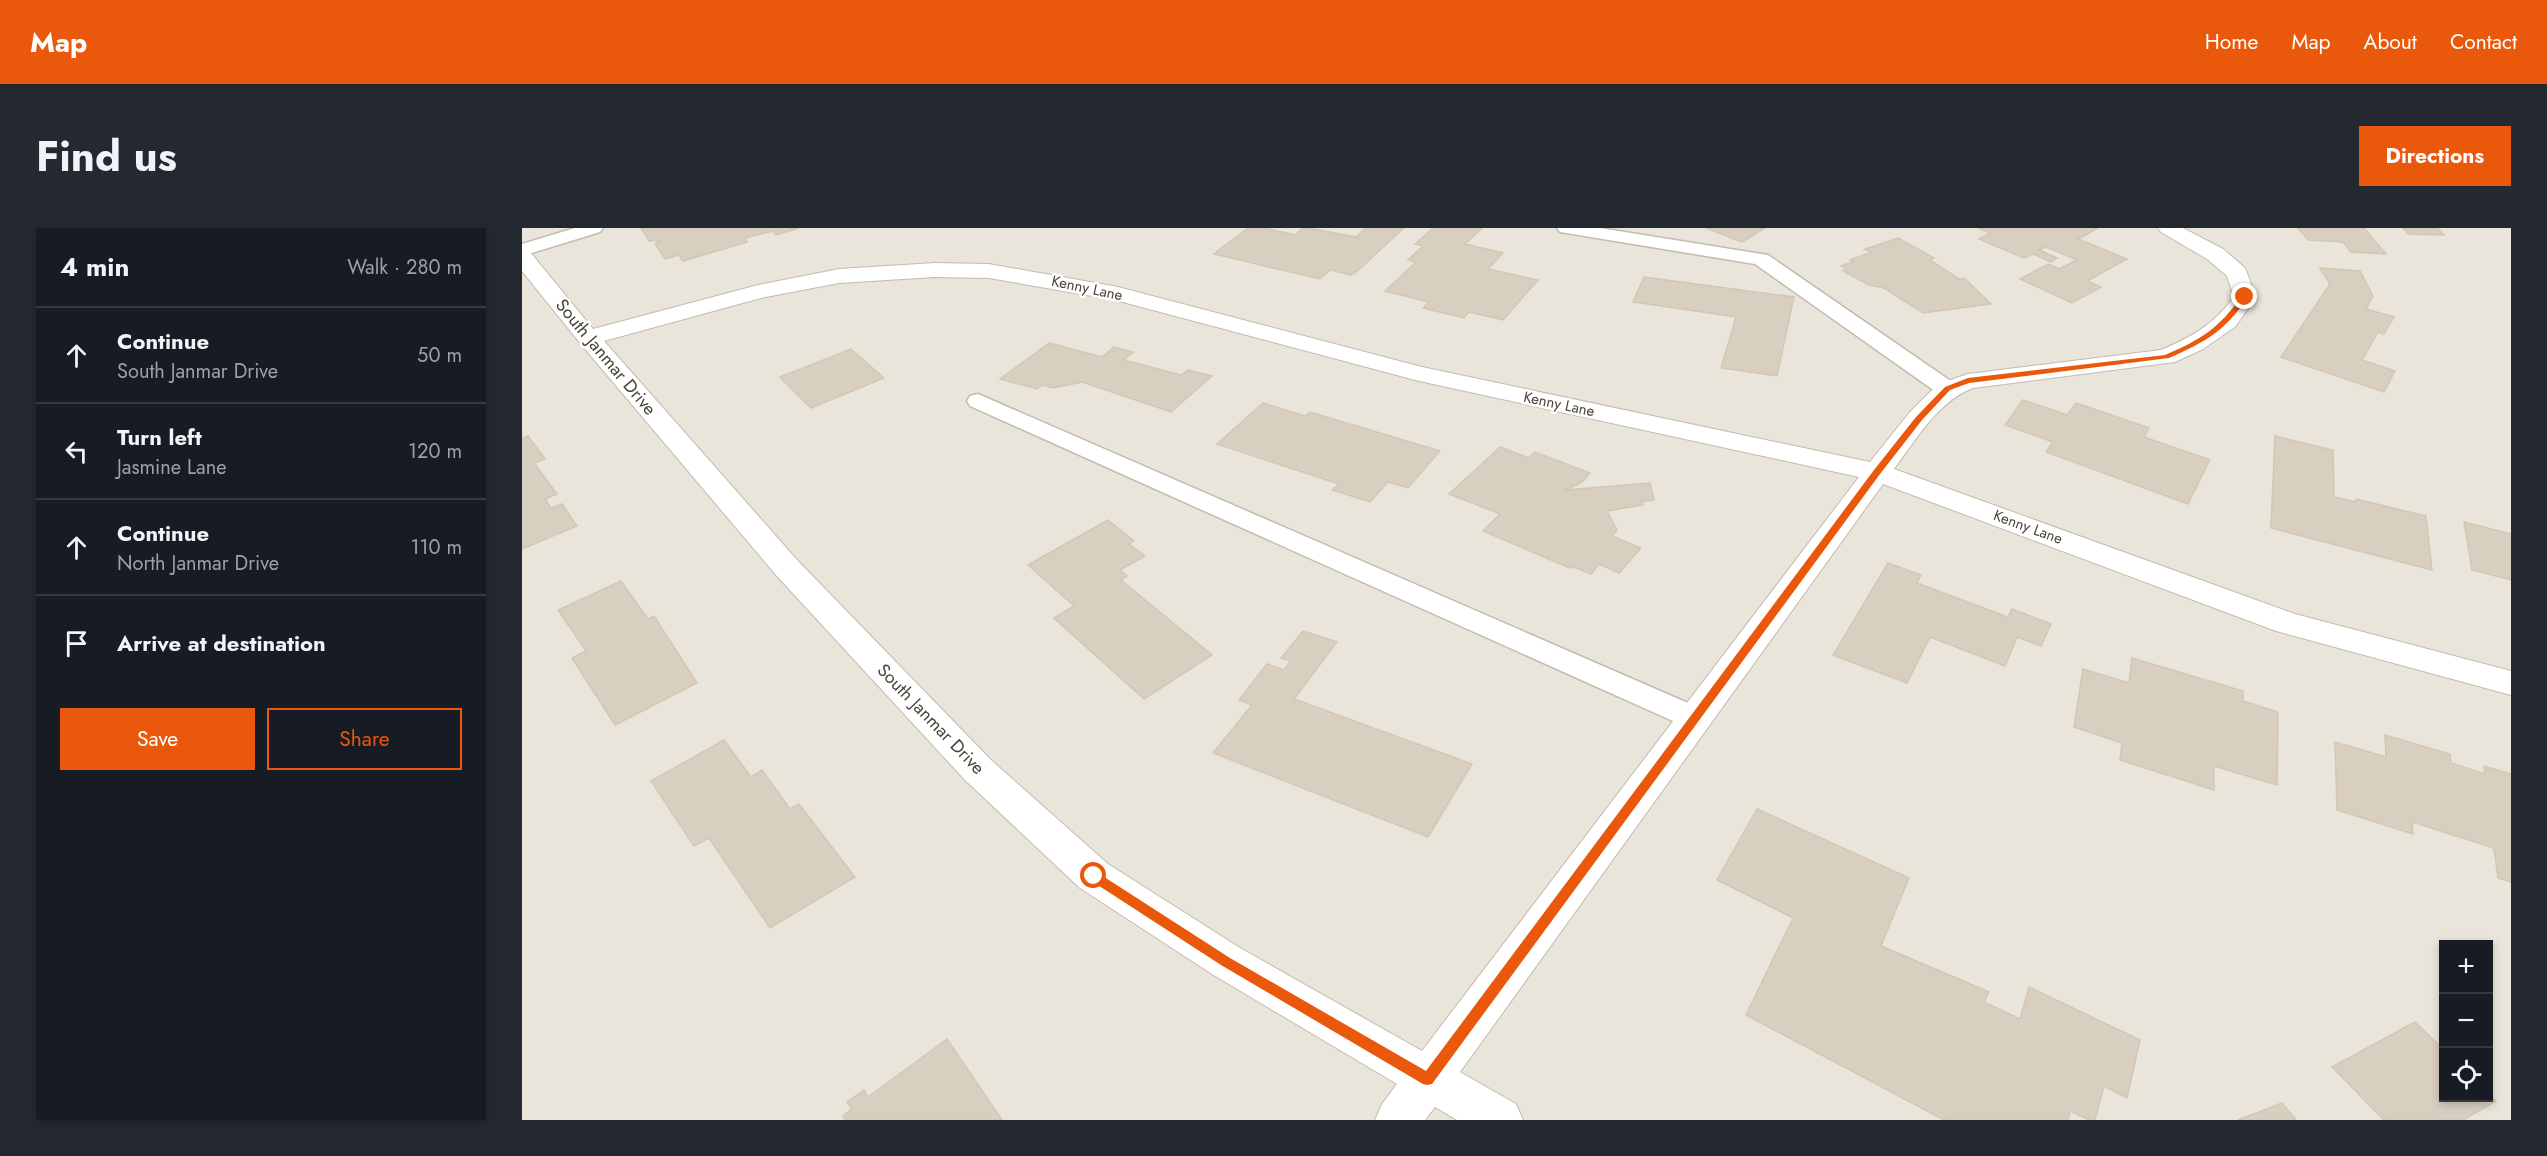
<!DOCTYPE html>
<meta charset="utf-8">
<style>
:root{--surface:#171b24;--page:#242831;--text:#f1f3f6;--muted:#9ea1a6;--line:#363941;--accent:#ea580c}
body{margin:0;font-family:Jost,sans-serif;background:var(--page);color:var(--text)}
.controls{position:absolute;right:18px;bottom:18px;display:grid;overflow:hidden;border-radius:0px;box-shadow:0 3px 9px #0003}
.controls button{width:54px;height:54px;display:grid;place-items:center;padding:0;border:0;border-bottom:2px solid var(--line);background:var(--surface);color:var(--text);font:30px sans-serif}
.stop{position:absolute;width:18px;height:18px;margin:-14px;border:4px solid #ea580c;border-radius:50%;background:#fff}
.stop.end{background:#ea580c;border-color:#fff;box-shadow:0 2px 6px #0008}
.list{margin:0;padding:0;list-style:none}
h2{display:flex;justify-content:space-between;align-items:center;height:78px;margin:0;padding:0 24px;font-size:26px}
h2 small{font-size:20px;font-weight:400;color:var(--muted)}
.list li{display:grid;grid-template-columns:39px 1fr auto;gap:18px;align-items:center;box-sizing:border-box;height:96px;padding:0 24px;border-top:2px solid var(--line)}
.list b{display:block;font-size:22px;white-space:nowrap}
.list p{margin:0;font-size:20px;white-space:nowrap;color:var(--muted)}
.list em{font-size:20px;font-style:normal;color:var(--muted)}
.actions{display:flex;gap:12px;padding:18px 24px}
.actions a{flex:1;padding:14px 0;border:2px solid var(--accent);border-radius:0px;text-align:center;font-size:21px;color:var(--accent)}
.actions .main{background:var(--accent);color:#fff}
.icon{flex:none;width:33px;height:33px;fill:none;stroke:currentColor;stroke-width:2;stroke-linecap:round;stroke-linejoin:round}
.map{position:relative;flex:none;width:1989px;height:892px;overflow:hidden;border-radius:0px}
header{display:flex;align-items:center;gap:36px;box-sizing:border-box;height:84px;padding:0 30px;background:var(--accent);color:#fff}
header strong{font-size:28px}
nav{display:flex;gap:33px;margin-inline-start:auto;font-size:21px}
.intro{display:flex;align-items:center;justify-content:space-between;box-sizing:border-box;height:144px;padding:0 36px}
h1{margin:0;font-size:42px}
.button{padding:15px 27px;border-radius:0px;background:var(--accent);color:#fff;font-size:21px;font-weight:700}
main{display:flex;gap:36px;padding:0 36px}
aside{flex:1;background:var(--surface);border-radius:0px;box-shadow:0 3px 9px #0003}
.map>svg:first-child{display:block}
</style>
<header>
<strong>Map</strong>
<nav><a>Home</a><a>Map</a><a>About</a><a>Contact</a></nav>
</header>
<div class="intro"><h1>Find us</h1><a class="button">Directions</a></div>
<main>
<aside>
<h2>4 min<small>Walk · 280 m</small></h2>
<ul class="list">
<li><svg class="icon" aria-label="ahead" viewBox="0 0 24 24"><path d="M12 20V5M6 11l6-6 6 6"/></svg><div><b>Continue</b><p>South Janmar Drive</p></div><em>50 m</em></li>
<li><svg class="icon" aria-label="left" viewBox="0 0 24 24"><path d="M17 20v-9H6M10 6l-5 5 5 5"/></svg><div><b>Turn left</b><p>Jasmine Lane</p></div><em>120 m</em></li>
<li><svg class="icon" aria-label="ahead" viewBox="0 0 24 24"><path d="M12 20V5M6 11l6-6 6 6"/></svg><div><b>Continue</b><p>North Janmar Drive</p></div><em>110 m</em></li>
<li><svg class="icon" aria-label="arrive" viewBox="0 0 24 24"><path d="M6 21V4h12l-3 4 3 4H6"/></svg><div><b>Arrive at destination</b></div></li>
</ul>
<div class="actions"><a class="main">Save</a><a>Share</a></div>
</aside>
<div class="map">
<svg width="1989" height="892" viewBox="0 0 1989 892">
<rect width="100%" height="100%" fill="#f6f3ec"/>
<path fill="#eae5da" fill-rule="evenodd" d="M0 0H1989V892H0ZM1922 716H1966V870H1922Z"/>
<g fill="#d8cfc1" stroke="#d3c7b4" stroke-width="1.5">
<path d="M119 0H277L254 7 251 3 223 10 225 14 161 33 157 27 143 31 133 16 140 12 127 13Z"/>
<path d="M726 0H742L773 7 781 0H786L834 9 844 0H882L833 45 828 47 808 42 798 51 692 26Z"/>
<path d="M911 0H960L943 16 981 25 966 41 1016 52 981 92 947 84 942 90 901 80 907 74 863 63 894 34 886 32 901 18 893 16Z"/>
<path d="M1184 0H1243L1220 14Z"/>
<path d="M1456 0H1576L1556 11 1605 31 1565 53 1579 59 1550 75 1498 51 1526 36 1537 41 1555 32 1524 19 1517 22 1535 30 1529 34 1511 26 1502 30 1457 11 1468 5Z"/>
<path d="M1776 0H1842L1864 26 1829 24 1821 14 1786 12Z"/>
<path d="M1881 0H1915L1922 7 1886 6Z"/>
<path d="M1376 10 1412 30 1408 32 1437 51 1442 50 1469 76 1401 85 1362 60 1347 57 1321 43 1325 42 1319 38 1331 34 1328 32 1350 24 1343 21Z"/>
<path d="M1798 40 1838 43 1851 68 1844 81 1872 89 1862 106 1856 104 1840 132 1873 143 1862 164 1759 129 1808 56Z"/>
<path d="M1122 49 1272 69 1255 148 1199 140 1214 89 1111 74Z"/>
<path d="M527 115 580 129 592 119 611 124 602 132 659 147 666 142 690 148 649 184 560 154 531 160 520 157 515 161 478 151Z"/>
<path d="M329 121 362 150 289 180 258 149Z"/>
<path d="M1501 172 1545 187 1554 175 1627 200 1622 209 1688 232 1666 276 1524 224 1531 214 1483 197Z"/>
<path d="M741 175 783 188 788 184 918 223 886 260 866 254 848 274 810 262 817 256 695 216Z"/>
<path d="M6 208 23 231 12 235 35 266 23 271 29 280 40 276 55 298 0 321V210Z"/>
<path d="M1753 208 1811 222 1812 269 1834 274V271L1904 288 1910 342 1749 300Z"/>
<path d="M978 219 1007 230 1013 224 1068 245 1059 255 1043 262 1128 255 1132 272 1119 274 1121 277 1085 283 1095 302 1090 308 1119 320 1097 345 1077 336 1069 346 1050 338 1048 340 961 303 978 286 927 266Z"/>
<path d="M586 292 612 313 607 316 623 328 598 342 605 348 599 352 690 427 622 471 532 390 552 378 506 337Z"/>
<path d="M1942 294 1989 306V352L1950 342Z"/>
<path d="M1366 335 1399 347 1395 355 1486 389 1490 381 1529 396 1519 418 1495 409 1483 438 1408 409 1385 455 1311 427Z"/>
<path d="M99 353 126 391 132 388 175 455 93 497 50 430 64 423 36 382Z"/>
<path d="M781 403 815 414 772 471 950 536 906 609 691 525 730 477 717 472 745 436 762 442 769 433 759 430Z"/>
<path d="M1610 430 1721 463V473L1756 484 1755 557 1692 538V562L1598 532 1600 515 1552 499 1561 441 1607 455Z"/>
<path d="M1863 507 1928 526 1929 535 1963 546 1962 538 1989 546V654L1976 650 1972 620 1890 594 1891 606 1815 582 1813 514 1864 529Z"/>
<path d="M202 512 229 549 240 542 268 581 277 576 333 649 248 700 187 610 172 618 129 553Z"/>
<path d="M1235 581 1387 650 1359 718 1467 764 1462 774 1498 791 1507 759 1618 812 1605 870 1582 858 1573 892H1567L1548 883 1546 892H1422L1224 787 1271 690 1195 652Z"/>
<path d="M1893 794 1922 822V870H1966V866L1974 873 1941 892H1862L1810 839Z"/>
<path d="M425 811 480 892H323L321 888 330 881 325 874 342 862 346 869Z"/>
<path d="M1760 875 1774 892H1716Z"/>
</g>
<g fill="none" stroke-linecap="round" stroke-linejoin="round">
<g stroke="#c2bbae" stroke-width="3">
<g id="lane">
<path d="M53 0H81L78 4 0 28V16Z"/>
<path d="M1035 0H1078L1246 27 1433 156 1436 161 1433 166 1425 168 1417 166 1233 36 1044 5 1038 4Z"/>
<path d="M456 166 1182 482 1187 490 1182 498 1172 501 1162 498 448 178 445 173 448 168Z"/>
</g>
</g>
<g stroke="#c2bbae" stroke-width="2">
<path id="street" d="M1636 0H1661L1701 21 1723 40 1734 69 1713 99 1681 121 1653 134 1451 160C1416 173 1394 212 1372 241L1773 386 1989 443V467L1754 403 1361 256 938 844 994 876 1001 892H935L913 879 903 892H853L860 876 875 856 690 746 558 660 443 552 254 347 58 115 0 43V23L8 24 71 101 236 57 317 41 413 35 467 36 596 59 900 139 1348 234 1388 184 1416 156 1446 146 1639 122C1671 108 1690 98 1712 69L1705 48 1685 31 1639 4ZM413 49 467 50 593 72 897 153 1337 249 900 823 718 720 586 636 469 532 276 333 82 113 239 70 317 55Z"/>
</g>
<use href="#lane" fill="#fff" fill-rule="evenodd"/>
<use href="#street" fill="#fff" fill-rule="evenodd"/>
</g>
<path fill="#ea580c" d="M1720 68 1726 69C1702 104 1685 113 1647 130L1447 155 1428 162 1400 192 1358 246 910 856 905 857 901 856 699 737 568 652V645H576L708 730 904 843 1352 242 1394 189 1423 159 1446 150 1643 127C1680 111 1696 101 1720 68Z"/>
<g text-anchor="middle" dominant-baseline="central" stroke-width="5" stroke-linejoin="round" paint-order="stroke">
<g font-size="15" fill="#4b4439" stroke="#fff">
<text transform="translate(565 60) rotate(12)">Kenny Lane</text>
<text transform="translate(1037 176) rotate(12)">Kenny Lane</text>
<text transform="translate(1506 299) rotate(20)">Kenny Lane</text>
</g>
<g font-size="18" fill="#4b4439" stroke="#fff">
<text transform="translate(84 129) rotate(50)">South Janmar Drive</text>
<text transform="translate(409 491) rotate(46)">South Janmar Drive</text>
</g>
</g>
</svg>
<div class="controls">
<button>+</button>
<button>−</button>
<button><svg class="icon" aria-label="locate" viewBox="0 0 24 24"><circle cx="12" cy="12" r="6"/><path d="M12 2v4M12 18v4M2 12h4M18 12h4"/></svg></button>
</div>
<div class="stop" style="left:572px;top:648px"></div>
<div class="stop end" style="left:1723px;top:69px"></div>
</div>
</main>
